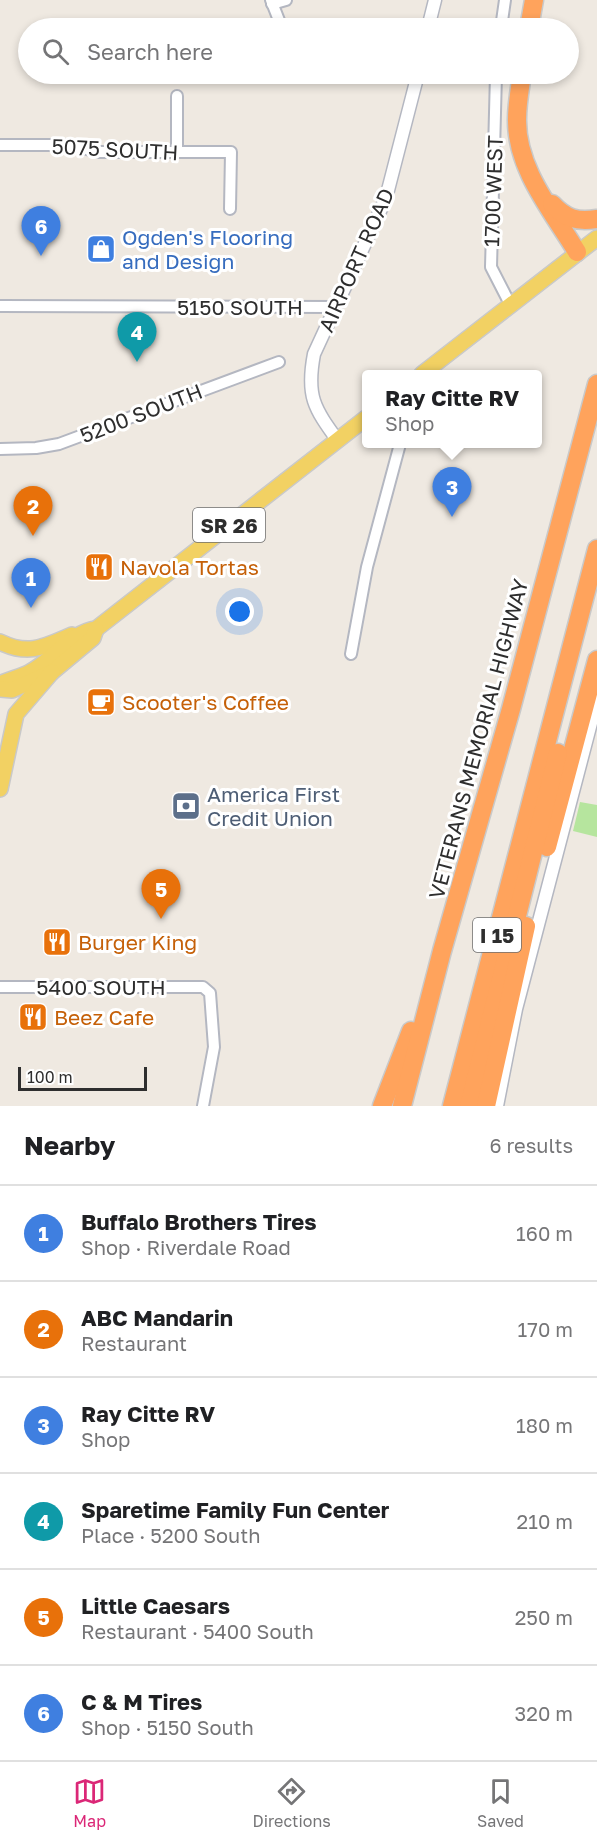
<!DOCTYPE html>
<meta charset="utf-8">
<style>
:root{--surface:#fff;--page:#f2f2f2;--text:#202124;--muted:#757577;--line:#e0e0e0;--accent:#db2777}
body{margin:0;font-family:"Golos Text",sans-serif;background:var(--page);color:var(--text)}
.scale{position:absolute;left:18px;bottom:15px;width:129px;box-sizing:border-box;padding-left:6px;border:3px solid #2e2e2e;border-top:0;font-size:16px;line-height:21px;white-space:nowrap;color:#2e2e2e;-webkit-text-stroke:4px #fff;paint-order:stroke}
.you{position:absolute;left:240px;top:612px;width:21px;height:21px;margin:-15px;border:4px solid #fff;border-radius:50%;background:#1a73e8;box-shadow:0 0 0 9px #1a73e833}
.badge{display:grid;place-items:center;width:39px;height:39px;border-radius:50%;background:var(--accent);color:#fff;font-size:20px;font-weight:700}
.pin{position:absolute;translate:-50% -50px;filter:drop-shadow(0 2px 3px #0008)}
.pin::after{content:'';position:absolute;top:32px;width:21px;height:18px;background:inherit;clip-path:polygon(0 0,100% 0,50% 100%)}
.popup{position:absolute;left:362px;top:370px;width:180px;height:78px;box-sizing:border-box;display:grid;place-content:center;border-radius:6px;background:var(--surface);filter:drop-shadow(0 2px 4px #0005);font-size:20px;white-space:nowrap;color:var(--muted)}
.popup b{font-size:22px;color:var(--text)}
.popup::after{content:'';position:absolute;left:50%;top:100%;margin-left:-12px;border:12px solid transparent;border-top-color:var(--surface)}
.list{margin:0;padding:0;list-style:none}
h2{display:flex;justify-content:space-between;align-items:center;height:78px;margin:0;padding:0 24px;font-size:26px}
h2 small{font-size:20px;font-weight:400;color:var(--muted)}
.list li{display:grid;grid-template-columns:39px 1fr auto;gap:18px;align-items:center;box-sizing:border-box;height:96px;padding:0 24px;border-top:2px solid var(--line)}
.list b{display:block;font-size:22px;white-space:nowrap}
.list p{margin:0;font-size:20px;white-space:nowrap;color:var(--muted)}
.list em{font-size:20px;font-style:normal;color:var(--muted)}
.icon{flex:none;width:33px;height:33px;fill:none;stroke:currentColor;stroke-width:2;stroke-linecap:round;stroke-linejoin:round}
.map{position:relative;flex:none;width:597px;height:1106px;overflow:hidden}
.search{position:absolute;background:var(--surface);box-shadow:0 3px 9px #0003;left:18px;right:18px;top:18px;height:66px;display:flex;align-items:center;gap:15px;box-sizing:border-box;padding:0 21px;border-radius:33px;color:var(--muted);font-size:22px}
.sheet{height:654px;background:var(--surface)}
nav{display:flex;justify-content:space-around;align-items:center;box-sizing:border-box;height:84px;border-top:2px solid var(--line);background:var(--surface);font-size:16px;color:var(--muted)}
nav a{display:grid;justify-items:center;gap:3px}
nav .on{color:var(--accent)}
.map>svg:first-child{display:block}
</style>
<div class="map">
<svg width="597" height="1106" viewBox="0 0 597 1106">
<rect width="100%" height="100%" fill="#efe9e1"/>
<path fill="#b6e59e" d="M580 802 597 805V837L573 831Z"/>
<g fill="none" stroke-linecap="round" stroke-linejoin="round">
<g stroke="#b4b7c1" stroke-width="14">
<g id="minor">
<path d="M271 0 282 28"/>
<path d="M272 4 286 0"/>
<path d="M501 28 505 0"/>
<path d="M496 74 491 267 510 304"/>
<path d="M0 145H69L99 152H231L230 209"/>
<path d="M177 152V96"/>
<path d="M0 306 336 307"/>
<path d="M0 449 36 448 59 444 279 362"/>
<path d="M351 654 367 567 400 444"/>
<path d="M0 987H203L210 993 214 1047 203 1106"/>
</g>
</g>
<g stroke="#b4b7c1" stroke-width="15">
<g id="tertiary">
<path d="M428 28 435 0"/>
<path d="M338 441C314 408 306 396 314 354L386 198 418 74"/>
<path d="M497 1106 516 1009 597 700"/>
</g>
</g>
<g stroke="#c9c9c9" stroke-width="18">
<g id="primary">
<path d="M422 374 597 238"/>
<path d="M0 642C29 656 44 647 72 635"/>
<path d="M0 684C10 679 21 677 30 672 52 661 73 631 96 629L366 418"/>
<path d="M0 689 12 690 52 672 93 638 96 629"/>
<path d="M0 789 16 714 52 672"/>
</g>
</g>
<g stroke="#c9c9c9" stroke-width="21">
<g id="motorway">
<path d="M529 28 534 0"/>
<path d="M522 74C520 88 517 104 517 119 516 169 553 212 577 252"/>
<path d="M552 204C566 219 577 222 597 219"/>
<path d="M547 847 597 660"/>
<path d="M382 1106 411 1031"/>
<path d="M402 1106 442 951 511 709 597 384"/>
<path d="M452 1106 597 549"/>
<path d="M469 1106 558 753"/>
<path d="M486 1106 526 926"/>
</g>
</g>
<use href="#minor" stroke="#fff" stroke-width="10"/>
<use href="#tertiary" stroke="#fff" stroke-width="12"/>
<use href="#primary" stroke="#f2d163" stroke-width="15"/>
<use href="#motorway" stroke="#ffa35c" stroke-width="18"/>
</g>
<defs>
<g id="shop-square" transform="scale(1.5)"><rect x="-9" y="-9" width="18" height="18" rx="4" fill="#3f7fe0" stroke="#fff"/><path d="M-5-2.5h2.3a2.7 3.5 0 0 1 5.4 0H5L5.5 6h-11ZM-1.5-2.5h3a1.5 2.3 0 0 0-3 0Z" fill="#fff"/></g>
<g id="restaurant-square" transform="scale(1.5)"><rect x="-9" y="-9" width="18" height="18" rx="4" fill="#e8710a" stroke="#fff"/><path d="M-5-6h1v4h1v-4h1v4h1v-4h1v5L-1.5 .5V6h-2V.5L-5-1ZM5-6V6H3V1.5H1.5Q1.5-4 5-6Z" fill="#fff"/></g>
<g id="cafe-square" transform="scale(1.5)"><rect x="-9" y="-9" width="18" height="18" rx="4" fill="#e8710a" stroke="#fff"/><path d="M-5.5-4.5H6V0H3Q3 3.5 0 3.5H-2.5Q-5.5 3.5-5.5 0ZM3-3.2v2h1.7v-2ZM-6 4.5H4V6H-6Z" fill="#fff"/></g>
<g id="bank-square" transform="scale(1.5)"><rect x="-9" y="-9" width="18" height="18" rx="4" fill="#5c6f8a" stroke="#fff"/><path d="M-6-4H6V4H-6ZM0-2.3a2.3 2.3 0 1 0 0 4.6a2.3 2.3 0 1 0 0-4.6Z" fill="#fff"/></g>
</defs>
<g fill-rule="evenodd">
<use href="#shop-square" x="101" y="249"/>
<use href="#restaurant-square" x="99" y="567"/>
<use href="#cafe-square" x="101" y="702"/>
<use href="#bank-square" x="186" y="806"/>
<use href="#restaurant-square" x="57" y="942"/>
<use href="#restaurant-square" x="33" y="1017"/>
</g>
<g text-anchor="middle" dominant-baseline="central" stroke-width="6" stroke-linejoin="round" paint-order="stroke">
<g fill="#fff" stroke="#6d6d6d" stroke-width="1.5">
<rect x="193" y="508" width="72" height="34" rx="4.5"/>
<rect x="473" y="918" width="48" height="34" rx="4.5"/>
</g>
<g font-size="20" font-weight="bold" fill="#2e2e2e">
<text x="229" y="525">SR 26</text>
<text x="497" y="935">I 15</text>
</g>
<g font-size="21" fill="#2e2e2e" stroke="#fff">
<text transform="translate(115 149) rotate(3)">5075 SOUTH</text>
<text transform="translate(493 191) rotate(-88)">1700 WEST</text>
<text transform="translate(356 260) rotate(-66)">AIRPORT ROAD</text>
<text x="240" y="307">5150 SOUTH</text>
<text transform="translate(141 413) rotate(-21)">5200 SOUTH</text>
<text transform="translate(478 739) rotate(-75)">VETERANS MEMORIAL HIGHWAY</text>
<text x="101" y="987">5400 SOUTH</text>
</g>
<g font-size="21" fill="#366cbe" stroke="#fff" text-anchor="start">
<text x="122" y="237">Ogden's Flooring<tspan x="122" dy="24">and Design</tspan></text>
</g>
<g font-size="21" fill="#c56008" stroke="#fff" text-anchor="start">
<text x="120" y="567">Navola Tortas</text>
<text x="122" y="702">Scooter's Coffee</text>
<text x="78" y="942">Burger King</text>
<text x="54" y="1017">Beez Cafe</text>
</g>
<g font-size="21" fill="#4e5e75" stroke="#fff" text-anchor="start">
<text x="207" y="794">America First<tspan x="207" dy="24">Credit Union</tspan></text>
</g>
</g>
</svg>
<div class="scale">100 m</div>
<div class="you"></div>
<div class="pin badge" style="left:31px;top:608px;background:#3f7fe0">1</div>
<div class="pin badge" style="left:33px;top:536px;background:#e8710a">2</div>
<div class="pin badge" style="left:452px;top:517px;background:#3f7fe0">3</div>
<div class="popup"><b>Ray Citte RV</b>Shop</div>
<div class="pin badge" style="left:137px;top:362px;background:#0f9aa8">4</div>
<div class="pin badge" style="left:161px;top:919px;background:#e8710a">5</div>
<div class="pin badge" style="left:41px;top:256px;background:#3f7fe0">6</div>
<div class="search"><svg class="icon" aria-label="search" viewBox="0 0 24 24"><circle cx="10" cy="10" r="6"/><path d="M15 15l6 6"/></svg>Search here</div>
</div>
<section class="sheet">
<h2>Nearby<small>6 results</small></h2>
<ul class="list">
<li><span class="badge" style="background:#3f7fe0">1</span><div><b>Buffalo Brothers Tires</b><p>Shop · Riverdale Road</p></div><em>160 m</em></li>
<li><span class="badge" style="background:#e8710a">2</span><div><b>ABC Mandarin</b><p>Restaurant</p></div><em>170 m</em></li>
<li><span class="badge" style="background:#3f7fe0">3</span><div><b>Ray Citte RV</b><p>Shop</p></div><em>180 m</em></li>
<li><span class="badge" style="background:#0f9aa8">4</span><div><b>Sparetime Family Fun Center</b><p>Place · 5200 South</p></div><em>210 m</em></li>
<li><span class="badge" style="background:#e8710a">5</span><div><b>Little Caesars</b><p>Restaurant · 5400 South</p></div><em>250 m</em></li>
<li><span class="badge" style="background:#3f7fe0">6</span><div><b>C &amp; M Tires</b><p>Shop · 5150 South</p></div><em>320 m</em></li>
</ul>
</section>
<nav>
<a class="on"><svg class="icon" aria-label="map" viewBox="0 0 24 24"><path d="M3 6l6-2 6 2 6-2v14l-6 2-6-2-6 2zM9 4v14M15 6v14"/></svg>Map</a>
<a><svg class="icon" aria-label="directions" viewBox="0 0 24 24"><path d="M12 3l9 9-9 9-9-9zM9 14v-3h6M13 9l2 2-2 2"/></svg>Directions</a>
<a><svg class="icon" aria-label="saved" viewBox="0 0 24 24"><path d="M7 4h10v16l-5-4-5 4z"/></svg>Saved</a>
</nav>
